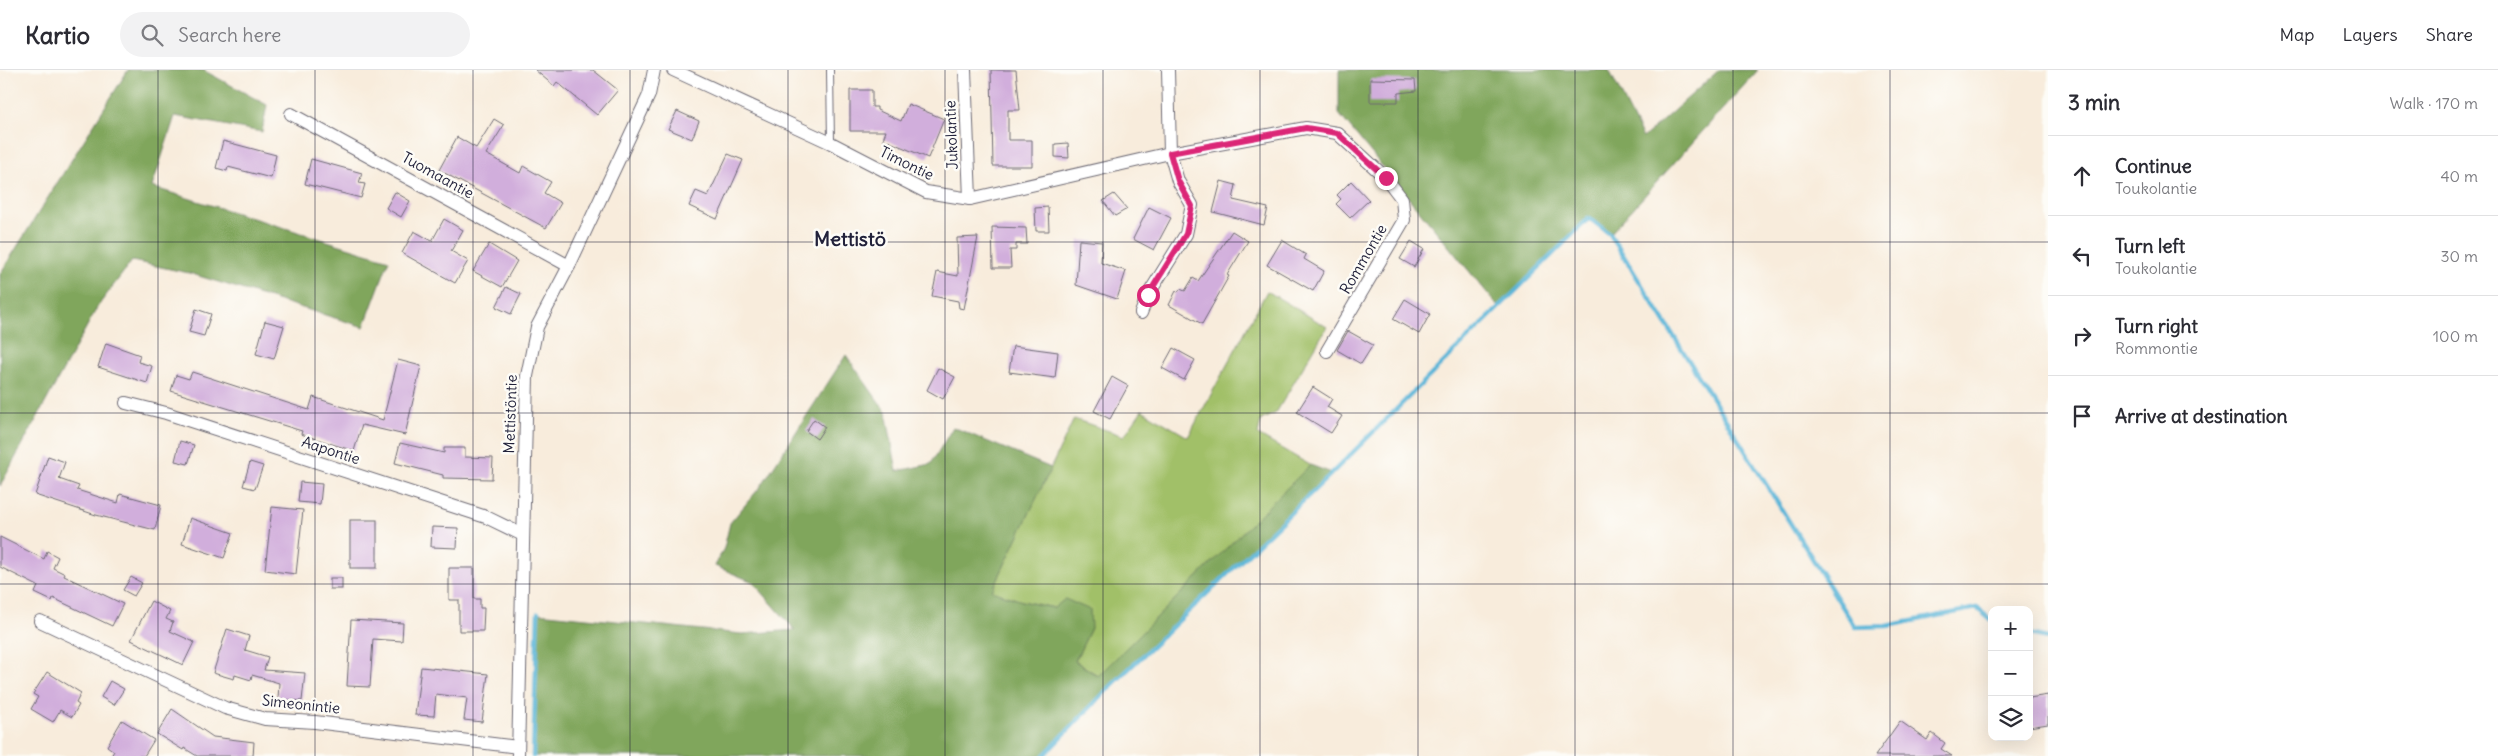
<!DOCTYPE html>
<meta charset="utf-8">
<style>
:root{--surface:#fff;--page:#f2f2f3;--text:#2b2b33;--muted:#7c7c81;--line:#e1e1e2}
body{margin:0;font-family:Delius,sans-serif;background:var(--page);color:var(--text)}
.controls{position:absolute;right:15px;bottom:15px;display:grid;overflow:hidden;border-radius:10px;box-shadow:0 5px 20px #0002}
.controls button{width:45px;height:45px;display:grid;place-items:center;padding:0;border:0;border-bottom:1px solid var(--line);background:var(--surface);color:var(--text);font:25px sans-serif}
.stop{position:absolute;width:15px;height:15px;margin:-11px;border:4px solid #db2777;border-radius:50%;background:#fff}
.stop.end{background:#db2777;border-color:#fff;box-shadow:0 1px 5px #0008}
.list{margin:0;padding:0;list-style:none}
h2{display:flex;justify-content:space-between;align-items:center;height:65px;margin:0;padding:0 20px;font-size:21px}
h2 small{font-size:16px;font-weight:400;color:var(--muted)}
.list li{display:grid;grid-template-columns:32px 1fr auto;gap:15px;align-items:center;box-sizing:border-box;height:80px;padding:0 20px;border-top:1px solid var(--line)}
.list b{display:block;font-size:19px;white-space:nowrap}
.list p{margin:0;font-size:16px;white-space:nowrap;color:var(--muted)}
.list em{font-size:16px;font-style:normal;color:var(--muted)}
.icon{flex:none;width:28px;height:28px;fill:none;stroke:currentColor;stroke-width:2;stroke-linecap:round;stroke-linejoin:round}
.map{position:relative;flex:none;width:2048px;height:686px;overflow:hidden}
header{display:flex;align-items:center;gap:30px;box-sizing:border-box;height:70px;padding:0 25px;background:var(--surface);border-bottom:1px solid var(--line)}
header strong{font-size:24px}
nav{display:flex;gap:28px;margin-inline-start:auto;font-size:18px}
.search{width:350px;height:45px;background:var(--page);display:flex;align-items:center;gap:12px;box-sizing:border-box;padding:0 18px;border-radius:28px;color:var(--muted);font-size:19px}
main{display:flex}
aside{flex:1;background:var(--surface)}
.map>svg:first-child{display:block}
</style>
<header>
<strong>Kartio</strong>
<div class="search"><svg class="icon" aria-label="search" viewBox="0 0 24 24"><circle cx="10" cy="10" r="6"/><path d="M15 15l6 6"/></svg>Search here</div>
<nav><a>Map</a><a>Layers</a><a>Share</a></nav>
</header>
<main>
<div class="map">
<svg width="2048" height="686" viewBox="0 0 2048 686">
<rect width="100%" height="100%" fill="#fdfcf7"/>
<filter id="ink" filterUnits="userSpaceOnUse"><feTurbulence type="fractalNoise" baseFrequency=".02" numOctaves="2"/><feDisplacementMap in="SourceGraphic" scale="10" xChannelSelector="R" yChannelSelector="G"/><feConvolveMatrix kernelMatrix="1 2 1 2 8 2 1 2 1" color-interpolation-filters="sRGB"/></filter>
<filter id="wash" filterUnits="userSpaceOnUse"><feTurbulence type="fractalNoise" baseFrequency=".0096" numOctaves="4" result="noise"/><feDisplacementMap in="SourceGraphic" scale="20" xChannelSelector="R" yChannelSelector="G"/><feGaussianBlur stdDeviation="1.12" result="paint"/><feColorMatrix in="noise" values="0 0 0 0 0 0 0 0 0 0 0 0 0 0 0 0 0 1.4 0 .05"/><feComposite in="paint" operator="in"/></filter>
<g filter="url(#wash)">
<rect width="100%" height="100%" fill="#f8ecdc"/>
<path fill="#a1c068" stroke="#627152" d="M1267 221 1327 257 1276 343 1261 350 1258 365 1310 395 1099 606 1075 591 1091 558 1054 538 1022 531 992 521 1074 349 1124 366 1142 340 1188 367Z"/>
<g fill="#80a65c" stroke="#51644c">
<path d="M128 0H203L267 35 262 62 175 46 152 117 389 190 364 257 189 203 132 191 98 236 0 416V204Z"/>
<path d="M1339 0H1609L1643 68 1719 0H1758L1610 164 1589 148 1498 236 1339 44Z"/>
<path d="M846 285 886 342 897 401 931 394 953 357 1051 398 992 521 1022 531 1054 538 1065 529 1090 540 1091 558 1075 591 1098 606 1310 395 1332 403 1109 618 1044 686H533L538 543 742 564 795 560 753 512 715 496 724 478 730 453 761 416Z"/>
</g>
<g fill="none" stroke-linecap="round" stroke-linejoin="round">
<g stroke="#5ab5d8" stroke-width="4.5">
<path d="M2029 564 2048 568"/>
<path d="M533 686 538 543"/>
<path d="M1043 686 1109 618 1332 403 1589 148 1610 164 1855 557 1887 556 1977 538 1992 551"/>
</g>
</g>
<g id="blocks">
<g fill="#d1aedc">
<path d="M535 0H593L618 20 597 45 557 12 554 16Z"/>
<path d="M991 0H1016L1020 40H1008V70H1032V96H993Z"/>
<path d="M1370 9 1415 10 1416 21 1398 23V32H1370Z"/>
<path d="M850 20H872V37H877V40L901 51 908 34 944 49 928 88 883 69 886 61H850Z"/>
<path d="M677 41 699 51 692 69 668 59Z"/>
<path d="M494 49 504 55 486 84 520 103 523 96 551 112 544 123 561 133 546 158 439 100 457 67 476 78Z"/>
<path d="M223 71 276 85 271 108 228 97 227 101 216 98Z"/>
<path d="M1068 73 1069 88 1055 87V74Z"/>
<path d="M728 84 743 90 717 149 689 136 696 121 708 126Z"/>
<path d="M311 89 362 103 359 113 365 114 361 128 305 114Z"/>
<path d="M1221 111 1236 115 1233 130 1268 138 1264 155 1213 142Z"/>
<path d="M1351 111 1369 130 1350 148 1336 134 1341 129 1337 125Z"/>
<path d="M395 122 410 131 401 147 386 138Z"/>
<path d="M1114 124 1127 139 1115 146 1103 131Z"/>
<path d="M1048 137 1049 161H1036L1035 138Z"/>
<path d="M1149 137 1171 148 1154 180 1133 169Z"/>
<path d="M444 149 463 160 451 181 468 191 455 213 402 183 414 161 432 171Z"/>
<path d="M992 157 1026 158 1027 174H1016V180H1010L1011 198H993Z"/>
<path d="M1232 161 1248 171 1227 205 1229 206 1202 254 1169 235 1176 221 1178 222 1180 219 1185 221 1193 208 1198 211Z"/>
<path d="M978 167 964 239 959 238 958 231 932 226 937 202 958 206 957 168Z"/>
<path d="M1079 170 1102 172 1101 193 1126 201 1117 229 1076 215Z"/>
<path d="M1282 170 1306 185 1304 189 1324 201 1313 221 1267 195Z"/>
<path d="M1411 171 1424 179 1414 197 1400 189Z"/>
<path d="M489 174 517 191 502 217 473 201Z"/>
<path d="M506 217 521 224 511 244 496 237Z"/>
<path d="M1405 229 1430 244 1419 264 1393 249Z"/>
<path d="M196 239 211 244 204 266 189 262Z"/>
<path d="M265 251 284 256 274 289 256 284Z"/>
<path d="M1348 261 1373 275 1361 294 1337 280Z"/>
<path d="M106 273 140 285 138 292 152 296 147 313 98 297Z"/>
<path d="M1013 276 1058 282 1055 308 1009 302Z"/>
<path d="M1173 278 1195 290 1184 310 1162 298Z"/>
<path d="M398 290 421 296 405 365 362 355 354 381 301 364 302 361 171 321 176 305 189 309 192 302 309 340 313 327 383 350Z"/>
<path d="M938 298 955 307 943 329 927 320Z"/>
<path d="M1112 307 1128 316 1110 349 1094 341Z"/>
<path d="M1313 317 1332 329 1327 337 1342 346 1331 363 1297 342Z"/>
<path d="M814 349 825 357 817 369 806 361Z"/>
<path d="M180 371 194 375 188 394 175 391Z"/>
<path d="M400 373 444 383V378H465V387L493 388 492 409 443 408V405L395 393Z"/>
<path d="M48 386 65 392 59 409 79 416 77 420 118 433 120 424 161 435 155 460 96 445 35 425Z"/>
<path d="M250 392 263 396 255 419 243 416Z"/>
<path d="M300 412 322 414 320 434 298 432Z"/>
<path d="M272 437 303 440 296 504 265 500Z"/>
<path d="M190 448 233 463 224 488 182 474Z"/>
<rect x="350" y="450" width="27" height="48"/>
<path d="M432 457 458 458 457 478 431 477Z"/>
<path d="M0 467 44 489 47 481 58 487 53 498 65 504 64 506 123 534 112 556 53 528 52 531 35 523 38 516 0 497Z"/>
<path d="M449 498H474V529H480V538H484L483 561H459V530H449Z"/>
<path d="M131 507 142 513 134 526 123 520Z"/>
<rect x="330" y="508" width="12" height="11"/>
<path d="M151 531 170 541 166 549 173 552 170 561 194 572 183 595 131 570Z"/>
<path d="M351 550 403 553 402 571 373 569 370 617 347 616Z"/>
<path d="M227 559 249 566 245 580 268 587 264 600 305 603 302 631 278 629 279 613 252 605 251 610 235 605 234 609 213 603Z"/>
<path d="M421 597 488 604 482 652 464 650 467 628 436 624 434 646 415 645Z"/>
<path d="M47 602 81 623 76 633 79 635 72 647 60 640 53 652 31 639 38 627 33 624Z"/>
<path d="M110 611 124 619 114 635 101 627Z"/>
<path d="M2048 625V654L2029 657V628Z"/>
<path d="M172 639 213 667 254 672 253 686H197L184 678 183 680 157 664Z"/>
<path d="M122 650 154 670 144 686H111L114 681 107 676Z"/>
<path d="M1900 651 1927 670 1932 663 1945 673 1941 679 1952 686H1875Z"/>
</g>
</g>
</g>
<g filter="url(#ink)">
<use href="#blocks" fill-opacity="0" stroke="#6d6973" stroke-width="1"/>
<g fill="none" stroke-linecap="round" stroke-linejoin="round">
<g stroke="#6d6973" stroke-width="8">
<path id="service" d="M830 0 831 73"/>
</g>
<g stroke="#6d6973" stroke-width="14">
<g id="minor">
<path d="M673 0 831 73 926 122 970 129 1170 83 1306 58 1337 63 1386 108 1402 129 1404 150 1327 281"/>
<path d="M965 0 970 129"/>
<path d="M291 44 569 196"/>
<path d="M1141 243 1148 225 1186 164 1192 135 1178 111 1170 83 1168 0"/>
<path d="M126 333 166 343 486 447 523 465"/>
<path d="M40 551 225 638 265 649 315 652 518 677"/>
<path d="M518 686 527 306 537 257 569 196 649 25 654 0"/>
</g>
</g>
<use href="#service" stroke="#fff" stroke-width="6"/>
<use href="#minor" stroke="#fff" stroke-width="12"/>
</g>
</g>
<g fill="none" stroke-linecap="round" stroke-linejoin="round" filter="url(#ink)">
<path stroke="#db2777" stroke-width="6" d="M1148 225 1186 164 1192 136 1178 111 1170 83 1306 58 1337 63 1386 108"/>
</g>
<path fill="none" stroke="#22223b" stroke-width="1" stroke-opacity="0.55" d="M158 0V686M315 0V686M473 0V686M630 0V686M788 0V686M945 0V686M1103 0V686M1260 0V686M1418 0V686M1575 0V686M1733 0V686M1890 0V686M0 172H2048M0 343H2048M0 514H2048"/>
<g text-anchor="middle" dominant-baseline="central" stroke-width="5" stroke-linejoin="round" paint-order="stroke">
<g font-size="15" fill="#22223b" stroke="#fdfcf7">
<text transform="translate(951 65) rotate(-92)">Jukolantie</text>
<text transform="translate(907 93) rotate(26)">Timontie</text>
<text transform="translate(438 105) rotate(29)">Tuomaantie</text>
<text transform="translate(1363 189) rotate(-60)">Rommontie</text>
<text transform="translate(510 344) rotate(-88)">Mettistöntie</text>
<text transform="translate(331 380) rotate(18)">Aapontie</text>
<text transform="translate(301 634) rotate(6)">Simeonintie</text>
</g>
<g font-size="20" font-weight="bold" fill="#22223b" stroke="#fdfcf7">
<text x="850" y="168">Mettistö</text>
</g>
</g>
</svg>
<div class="controls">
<button>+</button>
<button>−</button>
<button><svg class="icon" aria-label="layers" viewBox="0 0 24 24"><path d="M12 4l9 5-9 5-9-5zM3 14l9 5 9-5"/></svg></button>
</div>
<div class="stop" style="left:1148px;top:225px"></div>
<div class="stop end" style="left:1386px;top:108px"></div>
</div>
<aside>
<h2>3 min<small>Walk · 170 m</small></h2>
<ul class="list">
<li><svg class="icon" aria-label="ahead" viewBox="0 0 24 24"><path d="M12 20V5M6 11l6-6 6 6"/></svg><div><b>Continue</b><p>Toukolantie</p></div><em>40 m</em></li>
<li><svg class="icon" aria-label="left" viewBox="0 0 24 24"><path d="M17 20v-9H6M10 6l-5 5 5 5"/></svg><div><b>Turn left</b><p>Toukolantie</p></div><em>30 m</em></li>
<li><svg class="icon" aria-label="right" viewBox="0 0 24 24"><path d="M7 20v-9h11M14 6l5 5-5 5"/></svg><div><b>Turn right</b><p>Rommontie</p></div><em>100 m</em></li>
<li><svg class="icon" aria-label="arrive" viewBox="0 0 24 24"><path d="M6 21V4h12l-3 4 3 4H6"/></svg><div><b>Arrive at destination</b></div></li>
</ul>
</aside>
</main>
